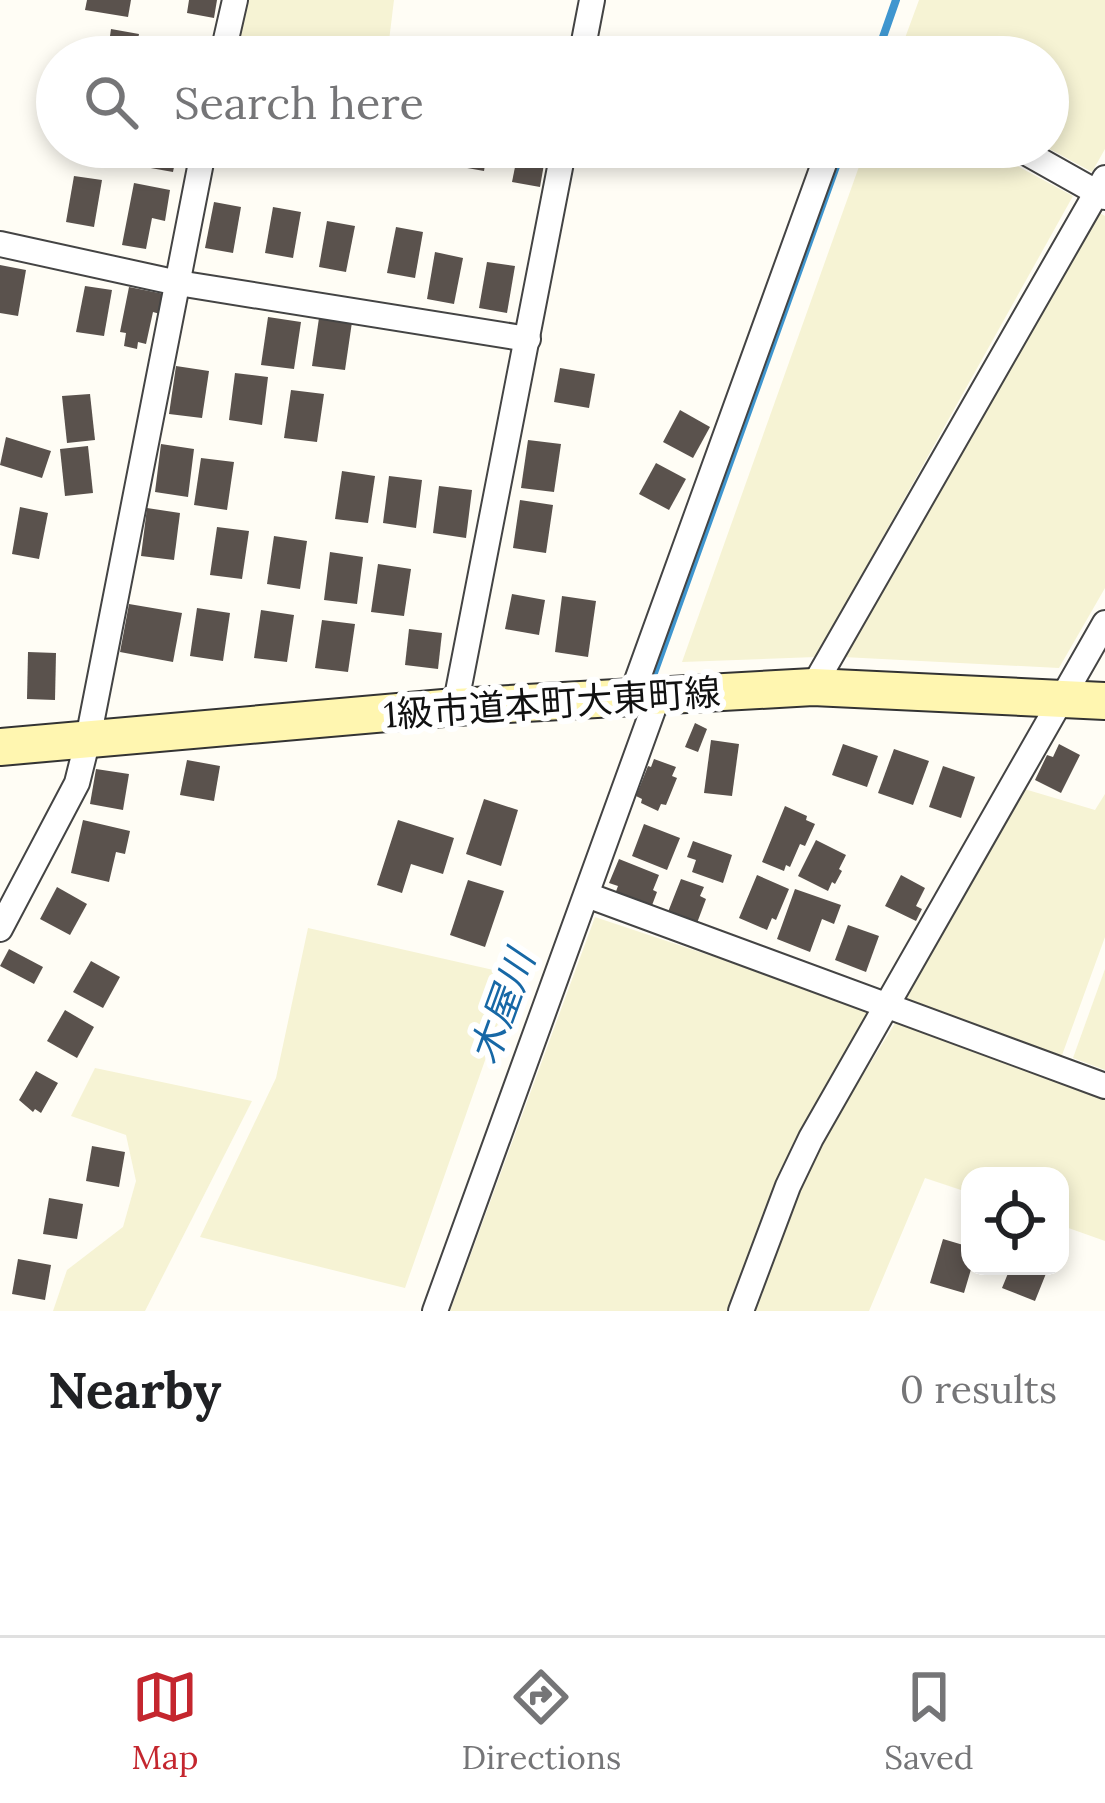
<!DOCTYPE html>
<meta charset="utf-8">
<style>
:root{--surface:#fff;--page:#f2f2f2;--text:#202124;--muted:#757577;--line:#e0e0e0;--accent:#c4262e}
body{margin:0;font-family:Lora,"Noto Sans JP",serif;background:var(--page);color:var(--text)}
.controls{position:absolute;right:36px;bottom:36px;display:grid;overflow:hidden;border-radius:24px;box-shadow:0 6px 18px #0003}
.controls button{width:108px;height:108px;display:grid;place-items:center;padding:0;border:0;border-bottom:3px solid var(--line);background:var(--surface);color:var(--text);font:60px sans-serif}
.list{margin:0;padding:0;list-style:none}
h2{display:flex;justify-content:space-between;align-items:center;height:156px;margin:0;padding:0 48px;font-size:51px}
h2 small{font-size:39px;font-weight:400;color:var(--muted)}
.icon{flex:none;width:66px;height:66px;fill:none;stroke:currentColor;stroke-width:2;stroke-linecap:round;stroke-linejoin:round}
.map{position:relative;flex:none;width:1105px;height:1311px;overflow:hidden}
.search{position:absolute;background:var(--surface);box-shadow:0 6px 18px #0003;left:36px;right:36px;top:36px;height:132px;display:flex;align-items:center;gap:30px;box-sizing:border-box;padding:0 42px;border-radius:66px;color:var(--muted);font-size:45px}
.sheet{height:324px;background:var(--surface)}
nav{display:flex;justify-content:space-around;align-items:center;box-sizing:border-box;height:168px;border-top:3px solid var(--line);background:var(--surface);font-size:33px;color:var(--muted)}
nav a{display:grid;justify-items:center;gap:6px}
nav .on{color:var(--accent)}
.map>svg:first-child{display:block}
</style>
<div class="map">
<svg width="1105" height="1311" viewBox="0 0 1105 1311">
<rect width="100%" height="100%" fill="#fffdf5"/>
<g fill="#f6f3d4">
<path d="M245 0H394L387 57H234Z"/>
<path d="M919 0H1105V149L1092 172 1046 147H1048V57H898Z"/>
<path d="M866 147H982L1073 196 816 657 682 662Z"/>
<path d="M1098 212 1105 216V588L1059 668 843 657Z"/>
<path d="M1021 788 1095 810 1105 794V937L1061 1058 909 1002 905 991Z"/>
<path d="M595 917 870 1009 795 1144 733 1311H450Z"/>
<path d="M308 928 515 975 405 1288 200 1237 276 1078Z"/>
<path d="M1105 969V1070L1073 1058Z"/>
<path d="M897 1020 1105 1098V1241L1060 1225V1176H970V1193L925 1178 869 1311H755L785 1225 816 1151Z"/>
<path d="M95 1068 252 1101 145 1311H53L67 1270 123 1227 136 1181 126 1135 71 1116Z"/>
</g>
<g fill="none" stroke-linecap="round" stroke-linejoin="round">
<g stroke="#3f96cf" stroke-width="8">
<path d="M876 57 896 0"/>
<path d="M654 673 843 147"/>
</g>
</g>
<g fill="#5a524d">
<path d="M87 0H131L128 17 85 10Z"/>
<path d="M189 0H217L214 18 187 13Z"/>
<path d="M111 29 139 34 135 57H107Z"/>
<path d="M175 42 203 47 201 57H172Z"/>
<path d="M149 147H178L173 172 145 167Z"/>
<path d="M459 147H488L484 171 456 166Z"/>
<path d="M519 147H547L540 187 512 182Z"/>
<path d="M74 176 102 180 94 227 66 222Z"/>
<path d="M134 183 170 190 165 221 152 218 146 249 122 245Z"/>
<path d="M214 202 241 207 233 253 205 248Z"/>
<path d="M273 207 301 212 293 258 265 253Z"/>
<path d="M327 221 355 226 346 272 319 267Z"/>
<path d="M396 227 423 232 415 278 387 273Z"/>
<path d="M435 252 463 258 454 304 427 299Z"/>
<path d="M487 262 515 266 507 313 479 308Z"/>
<path d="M0 265 26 270 18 316 0 313Z"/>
<path d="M85 286 112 290 104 336 76 332Z"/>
<path d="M129 287 164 294 160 314 153 312 146 344 138 342 137 349 124 346 126 333 120 332Z"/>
<path d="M268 317 301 322 294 369 261 365Z"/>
<path d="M319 318 352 322 345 370 312 366Z"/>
<path d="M176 366 209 371 202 418 169 414Z"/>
<path d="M560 368 595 374 589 408 554 402Z"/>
<path d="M235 373 268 377 262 425 229 420Z"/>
<path d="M291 390 324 394 317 442 284 438Z"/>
<path d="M90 394 95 440 67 443 62 396Z"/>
<path d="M680 410 710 427 693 458 663 442Z"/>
<path d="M6 437 51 451 42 478 0 465Z"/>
<path d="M528 440 561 444 554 492 521 488Z"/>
<path d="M161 444 194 449 188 497 155 492Z"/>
<path d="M88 446 93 493 65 496 60 449Z"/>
<path d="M201 458 234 462 227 510 194 505Z"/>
<path d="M656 463 686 479 669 510 639 494Z"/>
<path d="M342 471 375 476 368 523 335 519Z"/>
<path d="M389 476 422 480 416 528 383 523Z"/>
<path d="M439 486 472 490 466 538 433 533Z"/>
<path d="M520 500 553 505 546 553 513 548Z"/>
<path d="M20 507 48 513 39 559 12 554Z"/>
<path d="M147 508 180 513 174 560 141 556Z"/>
<path d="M217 527 249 531 242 579 210 575Z"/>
<path d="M274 536 307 541 300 589 267 584Z"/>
<path d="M330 552 363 557 357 604 324 600Z"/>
<path d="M378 564 411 569 404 616 371 612Z"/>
<path d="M512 594 545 600 539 635 505 629Z"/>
<path d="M562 596 596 601 588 657 555 652Z"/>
<path d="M129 604 182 613 173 662 120 652Z"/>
<path d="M197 608 230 613 223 661 190 656Z"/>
<path d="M261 610 294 615 287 662 254 658Z"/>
<path d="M322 620 355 624 348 672 315 668Z"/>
<path d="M409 629 442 633 438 669 405 665Z"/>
<path d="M28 652 56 653 55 700 27 699Z"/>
<path d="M695 723 707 729 698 752 685 747Z"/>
<path d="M711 740 739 744 732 796 704 793Z"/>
<path d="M843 744 878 756 867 787 832 775Z"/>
<path d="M1059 744 1080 755 1061 793 1035 780 1047 755 1053 757Z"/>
<path d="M894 749 929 761 913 805 878 793Z"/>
<path d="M654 759 676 767 672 776 677 778 666 805 661 804 658 811 641 803 642 799 636 796 648 766 651 767Z"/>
<path d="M187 760 220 766 214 801 180 795Z"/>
<path d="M943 766 975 777 961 818 929 807Z"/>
<path d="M96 769 129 774 123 810 90 804Z"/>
<path d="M484 799 518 810 501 866 466 854Z"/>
<path d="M785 806 807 816 806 820 815 824 805 846 800 844 790 867 786 865 784 871 762 862Z"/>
<path d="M83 820 130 831 125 854 116 852 109 882 71 873Z"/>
<path d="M398 820 454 838 443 874 411 864 402 893 377 885Z"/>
<path d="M644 824 680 838 667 870 632 856Z"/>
<path d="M816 840 846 855 839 869 842 871 835 884 832 882 828 891 798 876Z"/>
<path d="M693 841 732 855 723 883 692 872 696 860 687 857Z"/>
<path d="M619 859 659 875 653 890 657 892 651 908 615 894 618 886 609 883Z"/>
<path d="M757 875 789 889 776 920 772 918 767 930 739 918Z"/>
<path d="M901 875 925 888 916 906 922 909 916 921 885 906Z"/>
<path d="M681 879 704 887 700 896 706 899 697 923 668 912Z"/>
<path d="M468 880 504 891 485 947 450 935Z"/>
<path d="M57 887 87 904 70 935 40 919Z"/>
<path d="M795 889 841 905 834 924 822 919 810 952 777 939Z"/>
<path d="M848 925 879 936 866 972 835 960Z"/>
<path d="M9 949 43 967 34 984 0 966Z"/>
<path d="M91 961 120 977 103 1008 73 992Z"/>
<path d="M65 1010 94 1027 77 1058 47 1041Z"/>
<path d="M36 1071 58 1083 41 1113 35 1109 33 1112 19 1100Z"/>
<path d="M92 1146 125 1152 119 1187 86 1181Z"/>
<path d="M49 1198 83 1204 77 1239 43 1234Z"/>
<path d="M943 1239 970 1247V1266H972L964 1293 930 1283Z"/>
<path d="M18 1259 51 1265 45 1300 12 1294Z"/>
<path d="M1011 1266H1035L1047 1271 1035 1301 1002 1288Z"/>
</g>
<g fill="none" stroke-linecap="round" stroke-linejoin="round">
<g stroke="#444" stroke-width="28">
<g id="street">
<path d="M222 57 235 0"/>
<path d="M581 57 592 0"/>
<path d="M1016 147 1105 197"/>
<path d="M0 244 178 283 528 339"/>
<path d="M813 687 1105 178"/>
<path d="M631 697 830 147"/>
<path d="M455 707 564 147"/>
<path d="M587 895 1105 1086"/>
<path d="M0 929 77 783 88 739 204 147"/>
<path d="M435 1311 658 696"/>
<path d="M741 1311 788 1186 811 1138 1105 623"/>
</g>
</g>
<g stroke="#333" stroke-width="40">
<path id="secondary" d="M0 747 455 707 813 687 1105 701"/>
</g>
<use href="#street" stroke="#fff" stroke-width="24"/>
<use href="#secondary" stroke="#fff6b0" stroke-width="36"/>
</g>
<g text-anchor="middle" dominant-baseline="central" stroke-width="12" stroke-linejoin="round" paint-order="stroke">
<g font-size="36" fill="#111" stroke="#fff">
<text transform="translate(552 703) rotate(-4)">1級市道本町大東町線</text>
</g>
<g font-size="39" font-style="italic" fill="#1768a6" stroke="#fff">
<text transform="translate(502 1007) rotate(-70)">木屋川</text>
</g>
</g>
</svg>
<div class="controls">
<button><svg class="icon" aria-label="locate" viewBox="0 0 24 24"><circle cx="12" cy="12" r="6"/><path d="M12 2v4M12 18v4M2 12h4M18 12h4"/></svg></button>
</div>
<div class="search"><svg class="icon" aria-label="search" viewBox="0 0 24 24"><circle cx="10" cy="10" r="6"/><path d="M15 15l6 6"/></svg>Search here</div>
</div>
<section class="sheet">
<h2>Nearby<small>0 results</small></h2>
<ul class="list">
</ul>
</section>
<nav>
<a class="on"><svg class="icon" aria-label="map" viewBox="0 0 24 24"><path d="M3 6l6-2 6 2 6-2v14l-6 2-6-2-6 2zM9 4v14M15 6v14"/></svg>Map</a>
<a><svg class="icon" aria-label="directions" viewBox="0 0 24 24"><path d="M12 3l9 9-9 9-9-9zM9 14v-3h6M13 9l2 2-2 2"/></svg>Directions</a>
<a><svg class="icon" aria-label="saved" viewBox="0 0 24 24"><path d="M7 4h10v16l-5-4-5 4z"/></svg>Saved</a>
</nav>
